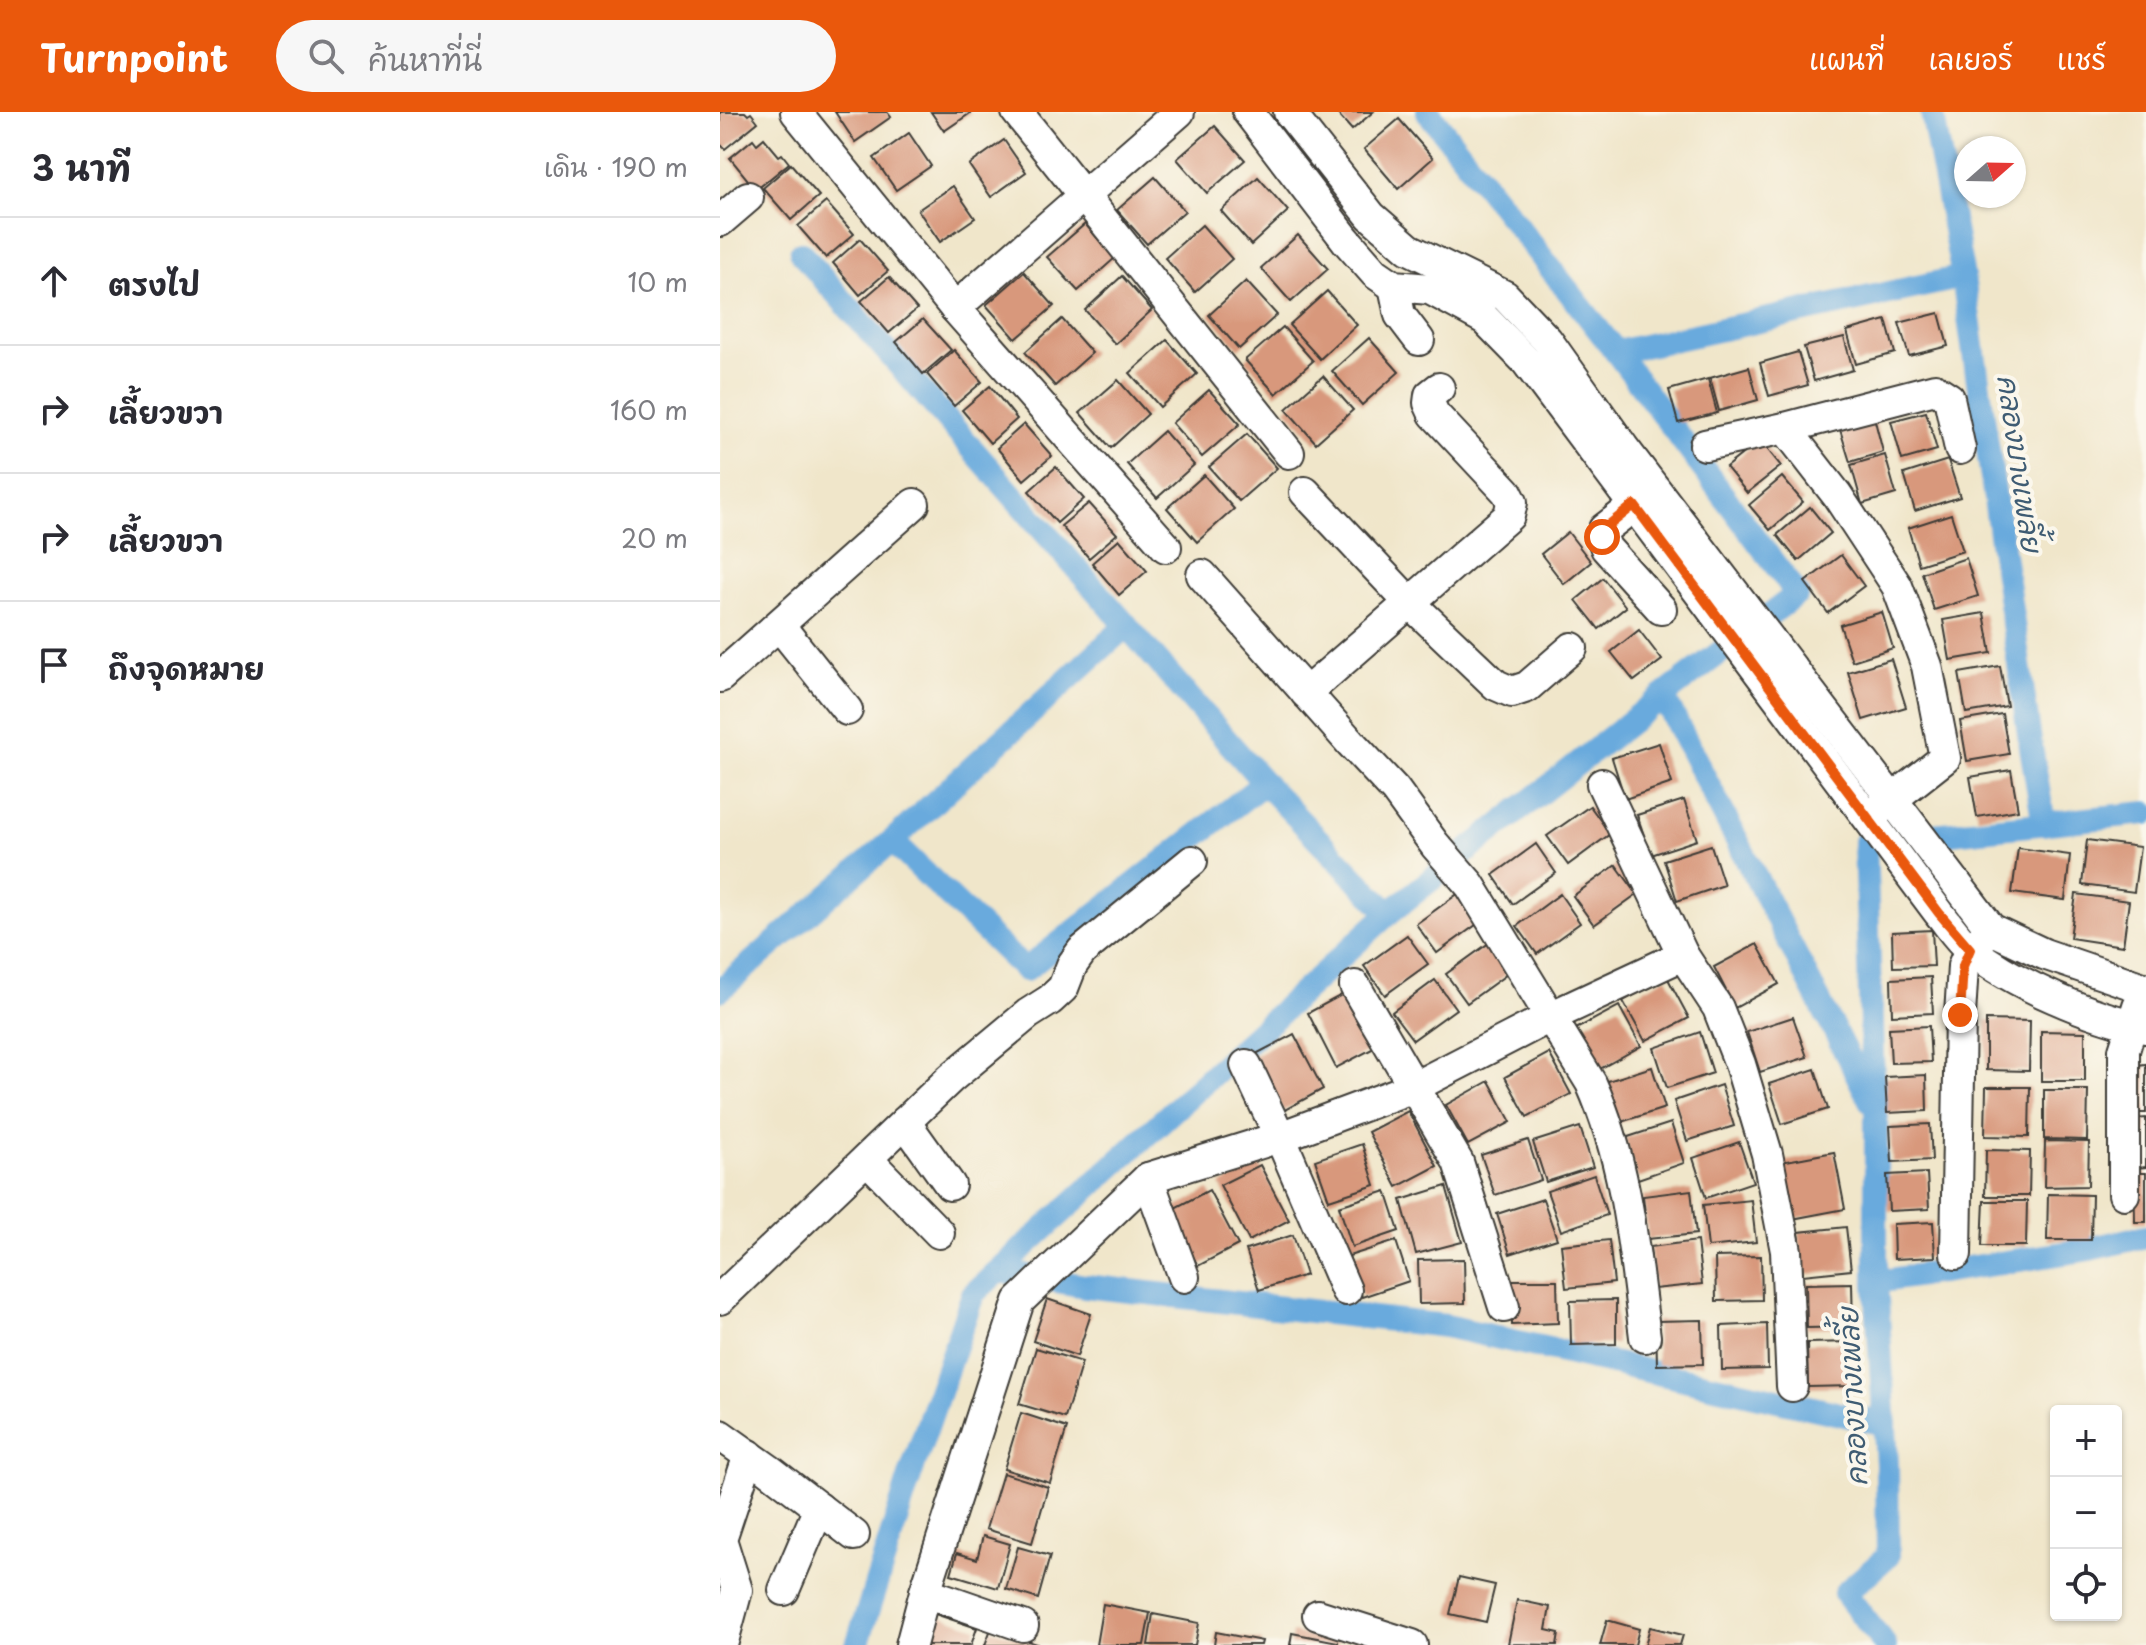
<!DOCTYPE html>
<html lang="th">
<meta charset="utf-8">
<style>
:root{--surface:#fff;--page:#f7f7f7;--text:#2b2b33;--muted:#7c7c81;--line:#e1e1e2;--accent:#ea580c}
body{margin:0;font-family:"Playpen Sans","Playpen Sans Thai",sans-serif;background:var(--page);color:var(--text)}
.controls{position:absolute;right:24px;bottom:24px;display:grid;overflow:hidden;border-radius:8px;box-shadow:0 2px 6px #0004}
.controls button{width:72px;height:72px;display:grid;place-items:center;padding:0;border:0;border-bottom:2px solid var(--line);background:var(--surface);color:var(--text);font:40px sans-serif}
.compass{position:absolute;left:1234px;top:24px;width:72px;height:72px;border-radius:50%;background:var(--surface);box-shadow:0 2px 6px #0004;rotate:70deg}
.stop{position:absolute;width:24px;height:24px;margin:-18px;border:6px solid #ea580c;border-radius:50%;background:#fff}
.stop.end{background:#ea580c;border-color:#fff;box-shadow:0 2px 8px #0008}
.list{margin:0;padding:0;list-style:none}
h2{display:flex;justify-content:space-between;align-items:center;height:104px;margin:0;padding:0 32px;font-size:34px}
h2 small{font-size:26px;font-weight:400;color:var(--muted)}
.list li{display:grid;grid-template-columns:52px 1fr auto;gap:24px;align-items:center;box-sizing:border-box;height:128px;padding:0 32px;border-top:2px solid var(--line)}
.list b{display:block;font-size:30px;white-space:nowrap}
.list em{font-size:26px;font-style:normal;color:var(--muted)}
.icon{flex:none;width:44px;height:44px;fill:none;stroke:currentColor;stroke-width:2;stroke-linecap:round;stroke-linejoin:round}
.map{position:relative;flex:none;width:1426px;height:1533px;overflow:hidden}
header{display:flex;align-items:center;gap:48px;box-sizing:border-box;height:112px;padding:0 40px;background:var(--accent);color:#fff}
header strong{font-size:38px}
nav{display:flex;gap:44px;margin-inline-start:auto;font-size:28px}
.search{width:560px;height:72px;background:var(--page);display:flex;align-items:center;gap:20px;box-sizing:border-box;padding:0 28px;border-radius:44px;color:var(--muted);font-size:30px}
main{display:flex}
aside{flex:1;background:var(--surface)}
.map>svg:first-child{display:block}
</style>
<header>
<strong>Turnpoint</strong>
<div class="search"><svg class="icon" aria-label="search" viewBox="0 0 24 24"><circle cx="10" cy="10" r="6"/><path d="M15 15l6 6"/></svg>ค้นหาที่นี่</div>
<nav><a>แผนที่</a><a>เลเยอร์</a><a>แชร์</a></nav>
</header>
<main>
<aside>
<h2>3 นาที<small>เดิน · 190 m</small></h2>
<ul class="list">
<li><svg class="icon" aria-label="ahead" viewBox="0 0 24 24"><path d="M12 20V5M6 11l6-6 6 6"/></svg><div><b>ตรงไป</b></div><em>10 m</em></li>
<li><svg class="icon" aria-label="right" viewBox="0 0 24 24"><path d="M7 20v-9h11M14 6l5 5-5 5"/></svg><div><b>เลี้ยวขวา</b></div><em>160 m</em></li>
<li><svg class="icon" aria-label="right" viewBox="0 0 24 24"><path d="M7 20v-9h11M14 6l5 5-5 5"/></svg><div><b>เลี้ยวขวา</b></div><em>20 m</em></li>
<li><svg class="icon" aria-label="arrive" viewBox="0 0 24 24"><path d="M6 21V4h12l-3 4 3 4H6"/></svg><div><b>ถึงจุดหมาย</b></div></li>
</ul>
</aside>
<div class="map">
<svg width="1426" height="1533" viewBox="0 0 1426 1533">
<rect width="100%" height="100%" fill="#fbf7ec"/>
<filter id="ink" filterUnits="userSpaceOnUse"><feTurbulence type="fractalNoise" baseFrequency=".0125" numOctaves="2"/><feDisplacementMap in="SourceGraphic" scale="16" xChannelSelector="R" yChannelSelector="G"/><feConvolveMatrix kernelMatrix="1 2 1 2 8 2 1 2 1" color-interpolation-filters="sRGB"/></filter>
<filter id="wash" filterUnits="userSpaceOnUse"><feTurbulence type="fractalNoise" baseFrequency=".006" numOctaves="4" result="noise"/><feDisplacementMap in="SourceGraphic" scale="32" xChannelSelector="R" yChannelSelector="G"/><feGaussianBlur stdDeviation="1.8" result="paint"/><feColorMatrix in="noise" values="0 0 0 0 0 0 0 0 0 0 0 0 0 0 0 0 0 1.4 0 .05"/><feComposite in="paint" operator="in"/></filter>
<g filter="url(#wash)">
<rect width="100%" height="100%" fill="#f0e6ca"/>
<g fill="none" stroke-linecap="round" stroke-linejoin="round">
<g stroke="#69aadd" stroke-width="24">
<path d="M1212 0 1243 165 1310 629 1324 712"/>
<path d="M81 141 544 671 669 801"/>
<path d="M896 240 1243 165"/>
<path d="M943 584 1151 990"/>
<path d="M172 729 305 858 544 671"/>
<path d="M0 878 172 729 407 513"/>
<path d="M279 1159 365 1174 726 1214 1165 1312"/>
<path d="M1156 1170 1364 1138 1426 1124"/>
<path d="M137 1533 191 1361 253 1182 669 801 943 584 1077 482 896 240 708 0"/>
<path d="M1165 1533 1125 1481 1168 1444 1167 1351 1156 1170V1000L1153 973 1145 730 1426 701"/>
</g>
</g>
<g id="blocks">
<g fill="#d8987b">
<path d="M0 0H25L28 3 31 1 38 10 5 37 0 32Z"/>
<path d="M115 0H167L171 5 135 30Z"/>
<path d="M211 0H252L224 19Z"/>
<path d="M616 0H653L632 18Z"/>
<path d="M679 7 713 46 678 77 644 37Z"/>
<path d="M495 14 525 48 487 81 457 47Z"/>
<path d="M189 21 211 54 176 78 154 46Z"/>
<path d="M44 26 59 44 62 42 69 51 36 78 10 46 33 27 37 32Z"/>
<path d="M284 28 306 60 271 85 249 53Z"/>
<path d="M71 52 99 84 71 108 43 76Z"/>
<path d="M435 65 465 99 427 132 397 98Z"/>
<path d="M538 65 568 99 531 133 501 99Z"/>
<path d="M233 74 255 106 220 130 198 98Z"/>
<path d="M106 90 134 122 106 146 78 114Z"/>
<path d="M365 112 395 146 358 179 327 145Z"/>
<path d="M482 113 512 147 475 180 445 146Z"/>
<path d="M578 123 608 157 571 190 541 156Z"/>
<path d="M140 127 168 159 140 183 113 151Z"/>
<path d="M304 160 334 194 296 227 266 193Z"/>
<path d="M402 164 432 198 395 232 365 198Z"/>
<path d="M169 165 197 197 169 221 141 189Z"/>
<path d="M526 169 557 203 519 237 489 203Z"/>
<path d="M607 179 637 213 600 247 569 213Z"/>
<path d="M1219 201 1228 234 1189 244 1179 211Z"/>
<path d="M203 207 231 238 203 262 176 230Z"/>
<path d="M342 207 372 241 335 274 305 240Z"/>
<path d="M1166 208 1175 241 1136 252 1127 219Z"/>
<path d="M563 215 593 249 556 282 525 248Z"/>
<path d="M1124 225 1133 258 1094 269 1084 235Z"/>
<path d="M649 226 679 260 642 293 612 259Z"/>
<path d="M447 228 477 262 440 295 410 261Z"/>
<path d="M234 238 262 270 234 294 207 262Z"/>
<path d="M1078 240 1088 273 1049 284 1040 251Z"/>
<path d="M1029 255 1038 288 999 299 990 266Z"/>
<path d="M603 264 633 298 596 331 566 297Z"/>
<path d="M988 267 997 301 958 311 949 278Z"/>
<path d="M398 268 428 302 391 336 360 301Z"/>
<path d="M270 274 297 307 270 331 242 298Z"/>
<path d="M489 278 520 312 482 345 452 311Z"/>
<path d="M1206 300 1217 338 1182 348 1171 309Z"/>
<path d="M1153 301 1163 340 1130 350 1118 311Z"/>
<path d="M304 312 332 344 304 368 277 336Z"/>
<path d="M444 319 474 353 437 386 407 352Z"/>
<path d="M527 322 557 356 519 389 489 355Z"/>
<path d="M1040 328 1061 354 1027 381 1006 355Z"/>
<path d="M1165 343 1176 382 1142 392 1131 353Z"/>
<path d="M1228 348 1240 385 1195 399 1184 362Z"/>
<path d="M336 355 364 387 337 411 309 379Z"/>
<path d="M484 363 514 397 477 430 447 396Z"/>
<path d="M1062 365 1083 390 1050 418 1029 393Z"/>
<path d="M369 391 397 422 369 446 341 414Z"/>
<path d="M1090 395 1111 421 1078 449 1057 423Z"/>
<path d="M1231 402 1243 439 1199 453 1188 416Z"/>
<path d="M848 420 871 450 844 472 821 442Z"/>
<path d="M399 427 427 459 399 483 372 451Z"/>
<path d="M1121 443 1144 474 1108 501 1085 470Z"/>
<path d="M1246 446 1258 484 1214 498 1202 461Z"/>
<path d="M883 466 906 495 879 517 856 488Z"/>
<path d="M1162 500 1173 536 1132 549 1120 513Z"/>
<path d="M1264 501 1271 541 1230 548 1223 508Z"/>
<path d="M919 518 942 548 914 569 891 540Z"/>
<path d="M1171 547 1186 595 1143 608 1128 560Z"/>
<path d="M1280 554 1287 594 1246 601 1239 561Z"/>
<path d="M1282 602 1289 642 1247 649 1240 609Z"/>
<path d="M939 631 952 671 905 687 892 646Z"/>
<path d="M1291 658 1298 698 1257 705 1250 665Z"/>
<path d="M964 688 977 728 931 743 917 703Z"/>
<path d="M870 694 890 722 848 753 827 724Z"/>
<path d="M1367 728 1420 735 1414 780 1362 773Z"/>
<path d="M816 732 836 761 793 792 773 763Z"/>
<path d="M991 733 1004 773 957 789 944 748Z"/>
<path d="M1298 736 1350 743 1345 788 1292 781Z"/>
<path d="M896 753 917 782 874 813 853 784Z"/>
<path d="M739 781 760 810 717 841 696 812Z"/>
<path d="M840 782 860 811 817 842 797 814Z"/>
<path d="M1356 782 1409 789 1403 834 1350 826Z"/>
<path d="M1212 818 1214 854 1173 855 1172 820Z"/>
<path d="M687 823 708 852 665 883 644 854Z"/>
<path d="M769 831 790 860 747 891 726 862Z"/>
<path d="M1037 832 1059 872 1015 896 994 855Z"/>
<path d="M947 865 969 906 925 929 903 889Z"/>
<path d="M1211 865 1213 901 1172 903 1171 867Z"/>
<path d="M715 868 736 897 693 928 672 900Z"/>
<path d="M627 880 656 935 616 956 588 901Z"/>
<path d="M899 894 921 934 878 958 856 917Z"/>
<path d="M1073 905 1087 945 1040 960 1027 920Z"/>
<path d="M1266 908 1310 909 1309 959 1266 958Z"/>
<path d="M1209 914 1211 950 1171 951 1169 916Z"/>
<path d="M1321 919 1365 920V969H1321Z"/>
<path d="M980 920 993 961 947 976 934 936Z"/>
<path d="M574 922 603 977 563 999 534 943Z"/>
<path d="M829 941 851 982 807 1005 785 965Z"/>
<path d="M1426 952V1001H1420L1418 953Z"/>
<path d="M932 955 945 996 898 1011 885 970Z"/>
<path d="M1095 957 1108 997 1062 1012 1049 972Z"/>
<path d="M1206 963 1207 999 1167 1001 1165 965Z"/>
<path d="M769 969 791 1010 748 1033 726 993Z"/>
<path d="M1001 973 1014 1014 967 1029 954 989Z"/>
<path d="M1266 975H1310L1309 1025 1265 1024Z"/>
<path d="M1324 978H1368L1367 1028 1324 1027Z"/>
<path d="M688 999 717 1054 677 1075 648 1020Z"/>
<path d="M1426 1006V1055L1417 1056 1416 1007Z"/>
<path d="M951 1011 964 1051 918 1067 905 1026Z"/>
<path d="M1210 1012 1212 1048 1172 1050 1170 1014Z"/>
<path d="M860 1015 873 1055 826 1070 813 1030Z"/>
<path d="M808 1028 821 1068 775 1083 761 1043Z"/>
<path d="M1325 1029 1369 1030 1368 1074 1324 1075Z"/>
<path d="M1019 1030 1033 1070 986 1086 973 1046Z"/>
<path d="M642 1032 655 1073 609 1088 595 1048Z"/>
<path d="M1266 1038 1310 1039 1309 1084H1265Z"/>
<path d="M1114 1040 1125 1097 1072 1107 1061 1050Z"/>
<path d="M540 1053 569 1108 529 1129 500 1073Z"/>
<path d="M1207 1061 1209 1097 1169 1099 1167 1063Z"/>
<path d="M1414 1061H1426V1110H1415Z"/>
<path d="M874 1063 887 1103 841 1119 827 1079Z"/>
<path d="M726 1074 742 1130 696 1142 681 1088Z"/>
<path d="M489 1078 518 1133 478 1154 449 1099Z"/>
<path d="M971 1078 976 1122 928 1127 923 1084Z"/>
<path d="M666 1079 679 1119 632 1135 619 1094Z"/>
<path d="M1328 1082 1372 1083 1371 1128H1327Z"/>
<path d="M823 1087 837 1127 790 1142 777 1102Z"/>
<path d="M1031 1088 1036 1130 988 1135 983 1093Z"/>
<path d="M1264 1089H1307L1306 1134H1262Z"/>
<path d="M1213 1110 1215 1145 1174 1147 1173 1112Z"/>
<path d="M1126 1115 1131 1158 1083 1163 1079 1120Z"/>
<path d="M573 1123 586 1163 539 1178 526 1138Z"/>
<path d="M889 1128 894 1171 846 1176 841 1133Z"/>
<path d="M676 1129 689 1169 642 1185 629 1144Z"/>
<path d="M977 1129 982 1172 934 1177 930 1135Z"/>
<path d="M1041 1144 1042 1188 996 1189 995 1145Z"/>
<path d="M744 1147 745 1191 699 1192 698 1148Z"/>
<path d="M791 1168H837L838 1211 792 1213Z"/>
<path d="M1132 1171 1133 1215 1087 1216 1086 1172Z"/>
<path d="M327 1187 371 1202 357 1244 313 1229Z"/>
<path d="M896 1188V1232L851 1233 850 1189Z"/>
<path d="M982 1208 983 1252 937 1253 936 1209Z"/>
<path d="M1047 1212 1048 1257 1002 1258 1001 1214Z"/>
<path d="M1133 1230 1134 1274 1088 1275 1087 1231Z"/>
<path d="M316 1236 362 1250 345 1306 299 1292Z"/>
<path d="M301 1301 347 1316 330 1371 284 1357Z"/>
<path d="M283 1361 328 1375 312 1431 266 1417Z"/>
<path d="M263 1424 290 1432 278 1476 231 1462 237 1441 257 1447Z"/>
<path d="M298 1435 330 1444 318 1487 286 1477Z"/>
<path d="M739 1465 775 1473 766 1510 730 1502Z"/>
<path d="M797 1488 830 1495 826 1518 839 1521 837 1533 788 1532Z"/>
<path d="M383 1492 430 1501 424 1533H376Z"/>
<path d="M212 1501 257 1516 251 1533H201Z"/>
<path d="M433 1502 479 1511 475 1533H428Z"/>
<path d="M887 1508 919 1517 915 1533H880Z"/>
<path d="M930 1515 963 1523 960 1533H925Z"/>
<path d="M271 1517 317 1532V1533H265Z"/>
<path d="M496 1520 542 1529 541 1533H494Z"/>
<path d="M572 1521 618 1530V1533H570Z"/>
</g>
</g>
</g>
<g filter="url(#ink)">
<use href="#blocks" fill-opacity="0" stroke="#3c3a36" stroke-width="2"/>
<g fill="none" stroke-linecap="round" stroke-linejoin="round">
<g stroke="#3c3a36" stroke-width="34">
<g id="minor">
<path d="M76 0 235 196 446 435"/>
<path d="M297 0 569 341"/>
<path d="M528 0 626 128 655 161 674 174 710 177 765 207 806 249 1219 801C1229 813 1239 829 1251 838 1296 873 1371 905 1426 916"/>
<path d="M569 0 651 104 689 137 785 184 827 228 903 335 1271 817 1324 842 1426 877"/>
<path d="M0 109 28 85"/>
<path d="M674 174 680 203 699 228"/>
<path d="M235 196 459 0"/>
<path d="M1065 316 1117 383 1177 474 1207 554 1225 646 1156 700"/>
<path d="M985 333 1065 316 1215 277 1229 286 1240 337"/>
<path d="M585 380 690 491 776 573 792 580 807 575 852 536"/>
<path d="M928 383 884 417 882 425 886 436 941 497"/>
<path d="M482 463 630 630 675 678 715 733 750 773 871 971C907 1052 914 1138 925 1225"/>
<path d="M59 513 127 598"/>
<path d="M0 565 194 392"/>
<path d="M586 581 789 404 792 390 787 380 714 302 709 291 710 283 719 276"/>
<path d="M882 672 963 843 998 896 1020 952 1047 1042 1066 1139 1072 1274"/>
<path d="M635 874 738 1050 784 1195"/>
<path d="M526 953 560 1025 626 1178"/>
<path d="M185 1010 230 1073"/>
<path d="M147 1047 219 1121"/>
<path d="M428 1066 464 1165"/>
<path d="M1404 1082V938L1418 894"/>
<path d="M1236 1142 1240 903 1243 854 1250 837 1264 824"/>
<path d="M0 1187 231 966 308 902 330 888 343 876 352 853 362 839 472 749"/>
<path d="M0 1323 48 1357 134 1423"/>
<path d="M64 1478 99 1396"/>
<path d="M205 1480 303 1514"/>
<path d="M598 1503 692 1533"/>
<path d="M2 1533 17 1478 1 1427 29 1343"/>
<path d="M191 1533 205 1480 299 1189 428 1066 560 1025 694 975 830 905 963 843"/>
</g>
</g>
<use href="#minor" stroke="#fff" stroke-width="30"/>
</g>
</g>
<g fill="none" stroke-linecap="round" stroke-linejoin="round" filter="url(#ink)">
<path stroke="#ea580c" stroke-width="10" d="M882 425 884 417 914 393 1219 801 1250 837 1243 854 1240 903"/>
</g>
<g text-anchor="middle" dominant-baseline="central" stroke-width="8" stroke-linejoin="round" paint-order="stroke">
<g font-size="28" font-style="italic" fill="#3f5c73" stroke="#fbf7ec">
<text transform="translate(1301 351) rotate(82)">คลองบางเพลี้ย</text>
<text transform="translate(1131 1285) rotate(-93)">คลองบางเพลี้ย</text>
</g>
</g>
</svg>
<div class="controls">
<button>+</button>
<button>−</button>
<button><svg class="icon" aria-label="locate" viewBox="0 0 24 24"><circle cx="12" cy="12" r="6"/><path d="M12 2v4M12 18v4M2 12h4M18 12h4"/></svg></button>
</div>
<svg class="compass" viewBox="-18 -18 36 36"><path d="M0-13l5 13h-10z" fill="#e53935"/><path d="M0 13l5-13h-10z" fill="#7c7c81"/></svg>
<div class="stop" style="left:882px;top:425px"></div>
<div class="stop end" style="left:1240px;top:903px"></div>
</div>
</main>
